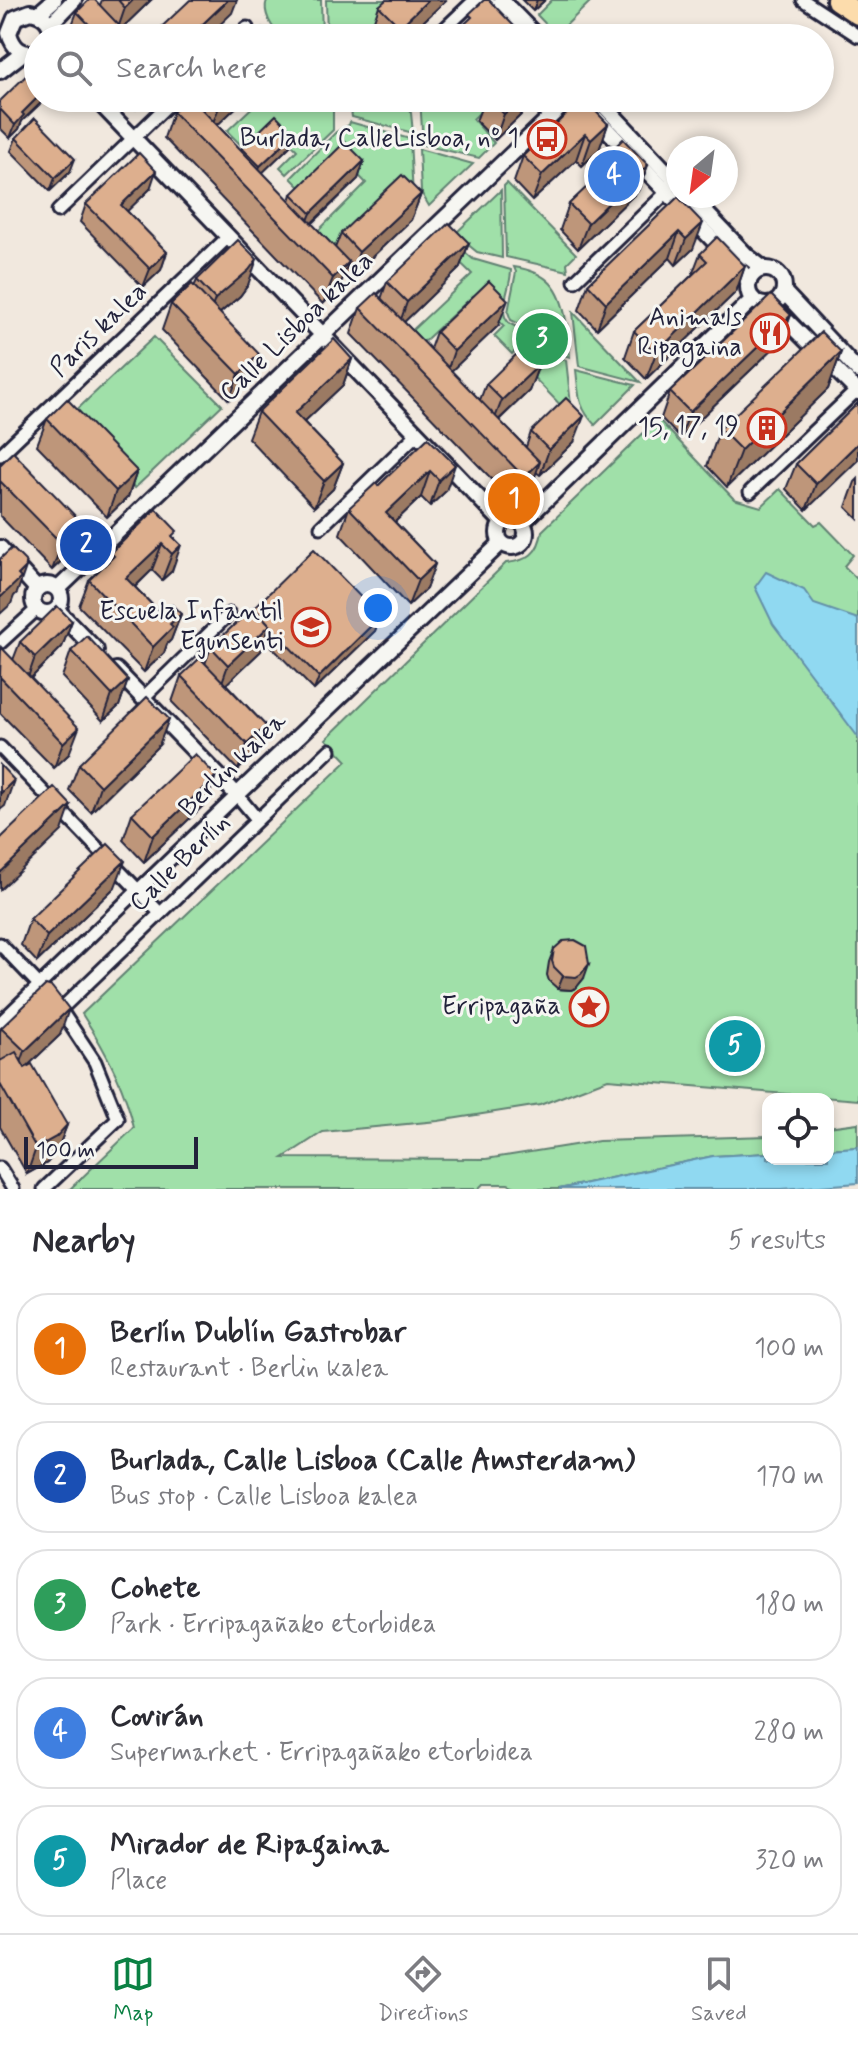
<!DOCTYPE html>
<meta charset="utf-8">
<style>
:root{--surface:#fff;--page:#f2f2f3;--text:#2b2b33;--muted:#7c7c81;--line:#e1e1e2;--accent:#0b8043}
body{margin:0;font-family:Mynerve,sans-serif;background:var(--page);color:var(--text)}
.controls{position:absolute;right:24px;bottom:24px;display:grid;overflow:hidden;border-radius:16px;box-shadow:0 4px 12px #0003}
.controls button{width:72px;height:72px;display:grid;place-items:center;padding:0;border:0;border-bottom:2px solid var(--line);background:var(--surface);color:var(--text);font:40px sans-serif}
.compass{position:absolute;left:666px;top:136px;width:72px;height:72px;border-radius:50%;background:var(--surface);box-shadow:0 4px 12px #0003;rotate:209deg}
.scale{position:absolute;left:24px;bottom:20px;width:174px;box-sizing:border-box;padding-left:8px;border:4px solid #22223b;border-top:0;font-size:22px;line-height:28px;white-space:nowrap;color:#22223b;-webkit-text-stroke:6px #f6f6f2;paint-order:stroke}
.you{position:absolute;left:378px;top:608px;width:28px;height:28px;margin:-20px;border:6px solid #fff;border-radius:50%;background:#1a73e8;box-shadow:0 0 0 12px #1a73e833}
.badge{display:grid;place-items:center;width:52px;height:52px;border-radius:50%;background:var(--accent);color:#fff;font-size:26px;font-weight:700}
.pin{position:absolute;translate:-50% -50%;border:4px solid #fff;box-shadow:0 2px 8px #0006}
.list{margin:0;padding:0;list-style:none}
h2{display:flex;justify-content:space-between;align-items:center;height:104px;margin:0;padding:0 32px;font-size:34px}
h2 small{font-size:26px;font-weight:400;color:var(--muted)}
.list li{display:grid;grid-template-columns:52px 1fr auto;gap:24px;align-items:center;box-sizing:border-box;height:112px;margin:0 16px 16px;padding:0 16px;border:2px solid var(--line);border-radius:32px}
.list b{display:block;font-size:30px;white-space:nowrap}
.list p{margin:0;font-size:26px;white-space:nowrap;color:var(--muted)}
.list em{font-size:26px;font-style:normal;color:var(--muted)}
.icon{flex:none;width:44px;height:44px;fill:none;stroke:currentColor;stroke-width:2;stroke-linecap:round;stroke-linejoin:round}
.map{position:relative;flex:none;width:858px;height:1189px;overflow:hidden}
.search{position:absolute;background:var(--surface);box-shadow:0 4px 12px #0003;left:24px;right:24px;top:24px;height:88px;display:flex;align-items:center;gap:20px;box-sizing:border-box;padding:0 28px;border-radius:44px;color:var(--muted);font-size:30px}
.sheet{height:744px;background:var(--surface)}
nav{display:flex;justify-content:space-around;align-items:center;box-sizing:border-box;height:112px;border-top:2px solid var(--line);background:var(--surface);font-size:22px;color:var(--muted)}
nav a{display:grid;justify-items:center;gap:4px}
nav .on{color:var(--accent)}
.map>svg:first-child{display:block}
</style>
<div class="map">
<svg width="858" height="1189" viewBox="0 0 858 1189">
<rect width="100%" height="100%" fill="#f1e8de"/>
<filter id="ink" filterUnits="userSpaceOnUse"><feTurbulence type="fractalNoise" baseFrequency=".0125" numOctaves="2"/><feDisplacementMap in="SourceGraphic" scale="16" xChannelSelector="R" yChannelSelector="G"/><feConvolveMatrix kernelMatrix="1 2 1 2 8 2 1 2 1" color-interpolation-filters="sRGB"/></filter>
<g filter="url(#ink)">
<g fill="#a0e0a9" stroke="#618172" stroke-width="2">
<path d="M267 0H321L322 38H282C272 28 262 13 267 0Z"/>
<path d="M326 0H400L367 32 372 38H327Z"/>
<path d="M552 0H592L556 35 537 15Z"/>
<path d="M262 98H333V130L287 174 280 167 297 150 270 122 243 147 227 131Z"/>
<path d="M360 98H406L411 113 413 133 352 117 351 110Z"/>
<path d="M420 98H494L473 119 494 143 479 158 423 145Z"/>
<path d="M350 122 410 139 413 197 329 258 310 239 366 183 337 153 301 188 291 178 336 132 349 125Z"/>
<path d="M419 149 473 164 429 206 421 192Z"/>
<path d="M507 183 576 254 567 263 568 271 506 257 504 186Z"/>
<path d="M501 190 502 258 477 252 455 234Z"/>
<path d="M450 239 473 259 511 270C511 283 505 295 504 308 502 339 549 326 567 324L570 357 522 344 512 354 494 336 504 326 473 296 416 349 405 337 472 274 443 246Z"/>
<path d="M514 267C548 272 561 288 566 321L521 325 511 320 508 312 516 272Z"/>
<path d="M573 312 640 382 579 366Z"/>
<path d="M154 337 222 405 135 488 67 419Z"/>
<path d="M524 349 566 360 572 414 570 415 515 358Z"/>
<path d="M576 370 635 385 595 425C577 406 579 394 576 370Z"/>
<path d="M658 419 734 499 761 507 780 489 815 525 821 522 853 555 844 566 858 580V1100L608 1079 540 1105 438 1121 323 1132 283 1158 486 1159 599 1141 768 1136V1153L713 1156 559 1189H520L508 1184H483L478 1189H70L134 1128C125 1086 105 1049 82 1014L347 761 326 739 506 563C528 561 539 553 542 531Z"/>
<path d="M858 1123V1147L828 1149V1127Z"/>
</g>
<g fill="#90d9f1" stroke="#6490a8" stroke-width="2">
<path d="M766 572 804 590 814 604 858 619V737L773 624 755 587Z"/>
<path d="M858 1147V1183L782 1189H559L713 1156 768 1153V1159H828V1149Z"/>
</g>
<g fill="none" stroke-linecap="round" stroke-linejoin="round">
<g stroke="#22223b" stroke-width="17">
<g id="street">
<path d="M803 0 858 36"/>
<path d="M237 38 247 28"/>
<path d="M435 38 475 0"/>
<path d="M58 211 175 98"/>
<path d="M575 281 667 192"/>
<path d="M0 455 228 237"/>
<path d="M750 492 857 390"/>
<path d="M321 527 417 434"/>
<path d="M0 643 37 609"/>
<path d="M143 698 229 614"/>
<path d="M0 747 159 912"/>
<path d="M0 944 44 990"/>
<path d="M61 1009 330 750"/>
<path d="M0 1023 237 795 257 819"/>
<path d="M0 1168 13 1189"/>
<path d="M44 1189 118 1119 95 1062 58 1006"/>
</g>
</g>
<g stroke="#22223b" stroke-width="20">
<g id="secondary">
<path d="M484 0 521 38"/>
<path d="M501 0 538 38"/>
<path d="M39 13 54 0"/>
<path d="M50 25 74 0"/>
<path d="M38 52C22 56 13 48 9 33L15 18 30 12C44 14 53 23 51 38"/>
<path d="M0 71 23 53"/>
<path d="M95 98 502 522"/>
<path d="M597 98 678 184"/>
<path d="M594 116 737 265 749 282"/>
<path d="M690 196 747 256 764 269"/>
<circle cx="766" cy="287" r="18"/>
<path d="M784 292 858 371"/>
<path d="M776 310 858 392"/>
<circle cx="512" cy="533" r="14"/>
<path d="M522 523 753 299"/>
<path d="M0 548 37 589"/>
<circle cx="47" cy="599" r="14"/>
<path d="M58 589 568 100"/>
<path d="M57 610 96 650"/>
<path d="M116 670 237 795 501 543"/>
</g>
</g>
<g stroke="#22223b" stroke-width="26">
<path id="highway" d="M837 0 858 14"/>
</g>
<use href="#street" stroke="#f6f6f2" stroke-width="11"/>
<use href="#secondary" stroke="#f6f6f2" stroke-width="14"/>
<use href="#highway" stroke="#fcdcac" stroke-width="20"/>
</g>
<g fill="#be967a" stroke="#22223b" stroke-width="2">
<path d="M102 0H151L122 28 131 38H67L77 12 100 5Z"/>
<path d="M446 0 406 38H376L370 32 379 6Z"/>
<path d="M522 0H545L533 11Z"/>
<path d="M38 98H46L22 121 19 129 10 138 0 128V101Z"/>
<path d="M125 98H148L136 109Z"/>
<path d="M196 98H246L217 125 241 150 242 148 289 147 262 173 290 201 292 194 364 161 358 179 312 224 335 248 341 233 421 194 411 220 350 278 345 273 339 288 323 304 164 138 173 112 195 102Z"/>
<path d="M485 98H544L530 112 527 109 495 140 476 121Z"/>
<path d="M608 124 599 150 582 166 576 160 532 201 514 182 523 156Z"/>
<path d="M16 138 70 172 50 191 11 151Z"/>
<path d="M606 156 648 165 638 191 578 249 560 230 569 204 599 176Z"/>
<path d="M150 189 127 211 167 252 161 270 143 287 80 222 86 204Z"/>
<path d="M678 197 693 249 676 265 670 258 597 329 579 310 588 284Z"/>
<path d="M469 243 459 269 404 322 430 349 436 332 498 326 451 371 480 400 486 384 539 365 529 391 499 420 526 447 531 432 574 442 540 475 536 472 531 488 515 503 351 334 360 308 381 299 387 282Z"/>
<path d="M700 254 745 266 736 292 646 379 625 357 634 331 692 275Z"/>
<path d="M197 280 248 285 240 296 220 313 250 380 229 400 162 330 171 304 194 287Z"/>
<path d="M791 315 781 341 680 438 661 418 670 392Z"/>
<path d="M841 352 828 389 727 487 707 466 720 429Z"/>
<path d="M352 359 343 385 304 422 343 463 333 489 314 507 248 438 258 412Z"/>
<path d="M858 403 806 510 786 489 796 464Z"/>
<path d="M47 419 137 471 128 497 107 517 37 445Z"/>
<path d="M428 438 446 491 430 506 421 497 395 522 435 564 426 589 408 606 340 534 349 508 378 486Z"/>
<path d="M0 465 73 550 52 570 0 516Z"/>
<path d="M858 479V519L846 507 855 482Z"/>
<path d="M175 538 172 571 162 580 152 570 135 587 162 615 181 614 171 640 167 644 164 653 144 672 79 606 89 580 108 562 111 553Z"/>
<path d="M253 607 380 617 375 631 314 690 265 640 261 651 226 684 266 726 257 752 238 770 172 702 181 676 205 664 211 647Z"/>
<path d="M72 621 62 647 31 678 69 754 54 768 0 713V648L13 660 20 642Z"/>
<path d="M71 651 128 680 119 706 103 721 62 677Z"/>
<path d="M159 745 91 812 69 790 79 764Z"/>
<path d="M207 802 144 862 123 840 132 814Z"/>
<path d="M115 887 37 962 21 945 30 919Z"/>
<path d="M554 949 584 978 576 988 571 990 558 989 549 981 547 975 549 962Z"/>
<path d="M1 1028 60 1035 25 1068 67 1125 57 1151 47 1163 27 1174 0 1127V1032Z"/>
</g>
<g fill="#9b7a63" stroke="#22223b" stroke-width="2">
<path d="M133 0H151L116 34 125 8Z"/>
<path d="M228 0H237L232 13 206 38H188Z"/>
<path d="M428 0H446L406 38H396L400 27Z"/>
<path d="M537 0H545L533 11Z"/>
<path d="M514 26 509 38H501Z"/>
<path d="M38 97V98H46L22 121 19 129 10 138 15 125 22 113Z"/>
<path d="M140 98H148L136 109Z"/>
<path d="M228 98H246L209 133 219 107Z"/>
<path d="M521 98H531L527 109 495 140 504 114Z"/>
<path d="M535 98H544L530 112Z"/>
<path d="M608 124 599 150 582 166 591 140Z"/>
<path d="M294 134 289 147 255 180 260 166Z"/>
<path d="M585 134 576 160 532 201 542 175Z"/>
<path d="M75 159 70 172 50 191 55 178Z"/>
<path d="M364 161 358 179 304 230 311 213Z"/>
<path d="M648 165 638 191 578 249 588 223Z"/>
<path d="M156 171 150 189 115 223 121 205Z"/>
<path d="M421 194 411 220 350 278 359 252Z"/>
<path d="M703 223 693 249 676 265 686 239Z"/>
<path d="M679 232 670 258 597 329 606 303Z"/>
<path d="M469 243 459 269 398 328 407 302Z"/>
<path d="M167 252 161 270 143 287 150 269Z"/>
<path d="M257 259 248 285 240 296 206 325 215 299Z"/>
<path d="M349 262 339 288 323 304 333 278Z"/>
<path d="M745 266 736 292 646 379 656 353Z"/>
<path d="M508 300 498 326 445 377 454 351Z"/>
<path d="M791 315 781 341 680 438 690 412Z"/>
<path d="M841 352 828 389 727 487 741 450Z"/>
<path d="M259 354 250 380 229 400 239 374Z"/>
<path d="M352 359 343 385 286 439 295 413Z"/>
<path d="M539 365 529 391 492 426 502 400Z"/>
<path d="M584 416 574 442 540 475 549 450Z"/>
<path d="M858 443V460L806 510 816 484Z"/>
<path d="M540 462 531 488 515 503 524 477Z"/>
<path d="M343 463 333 489 314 507 324 481Z"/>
<path d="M455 465 446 491 430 506 439 480Z"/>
<path d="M137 471 128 497 107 517 116 491Z"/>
<path d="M430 471 421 497 377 539 386 513Z"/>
<path d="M83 524 73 550 52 570 62 544Z"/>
<path d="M162 544 152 570 117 604 126 578Z"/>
<path d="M181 545 172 571 162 580 172 554Z"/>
<path d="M435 564 426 589 408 606 418 580Z"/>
<path d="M26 567 17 593 14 596 11 604 0 614V598L18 575Z"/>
<path d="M181 614 171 640 167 644 164 653 144 672 153 647 170 624Z"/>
<path d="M380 617 375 631 314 690 319 677Z"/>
<path d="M72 621 62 647 26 683 35 657Z"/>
<path d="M270 625 261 651 219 691 228 665Z"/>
<path d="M128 680 119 706 103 721 112 695Z"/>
<path d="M169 719 159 745 91 812 100 786Z"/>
<path d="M266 726 257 752 238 770 247 744Z"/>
<path d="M79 728 69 754 54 768 63 743Z"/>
<path d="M216 776 207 802 144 862 153 836Z"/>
<path d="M14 780 5 806 0 810V794Z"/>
<path d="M71 805 62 831 0 890V873Z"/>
<path d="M125 861 115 887 37 962 47 936Z"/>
<path d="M589 964 584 978 576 988 571 990 558 989 563 976Z"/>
<path d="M69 1009 60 1035 16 1077 25 1051Z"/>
<path d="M67 1125 57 1151 47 1163 27 1174 36 1148Z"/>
</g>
<g fill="#ddaf8e" stroke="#22223b" stroke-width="2">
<path d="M89 0H95L131 38H102L77 12Z"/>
<path d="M118 0H133L125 8Z"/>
<path d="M190 0H228L188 38H154L152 36Z"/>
<path d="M386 0H428L400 27 379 6Z"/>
<path d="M484 0H489L514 26 501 38H493L490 36 488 38H450L472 17 469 14Z"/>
<path d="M262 28 271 38H252Z"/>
<path d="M38 64V97L22 113 24 115 15 125 0 109V101Z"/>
<path d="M188 98H191L349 262 333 278 173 112Z"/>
<path d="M210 98H228L219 107Z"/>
<path d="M488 98H521L504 114Z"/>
<path d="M583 98 608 124 591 140 585 134 542 175 523 156Z"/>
<path d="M276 115 294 134 260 166 242 148Z"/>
<path d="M35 118 75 159 55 178 16 138Z"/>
<path d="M623 139 648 165 588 223 569 204 613 162 606 156Z"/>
<path d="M345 142 364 161 311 213 292 194Z"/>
<path d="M139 153 156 171 121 205 167 252 150 269 86 204Z"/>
<path d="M402 175 421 194 359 252 341 233Z"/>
<path d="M678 197 703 223 686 239 679 232 606 303 588 284Z"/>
<path d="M449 223 469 243 407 302 387 282Z"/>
<path d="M717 237 745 266 656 353 634 331 707 261 700 254Z"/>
<path d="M238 240 257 259 249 270 215 299 197 280Z"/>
<path d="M489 281 508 300 454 351 436 332Z"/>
<path d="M192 284 259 354 239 374 171 304Z"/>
<path d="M376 293 540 462 524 477 360 308Z"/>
<path d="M771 295 791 315 690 412 670 392Z"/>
<path d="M821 332 841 352 741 450 720 429Z"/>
<path d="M334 339 352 359 295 413 343 463 324 481 258 412Z"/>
<path d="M523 348 539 365 502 400 486 384Z"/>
<path d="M566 398 584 416 549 450 531 432Z"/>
<path d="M67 399 137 471 116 491 47 419Z"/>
<path d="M858 403V443L816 484 796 464Z"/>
<path d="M428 438 455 465 439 480 430 471 386 513 435 564 418 580 349 508 376 483 378 486Z"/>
<path d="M13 452 83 524 62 544 0 481V465Z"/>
<path d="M156 509 177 531 172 536 181 545 172 554 162 544 126 578 162 615 172 605 181 614 170 624 173 627 153 647 89 580 114 556 111 553Z"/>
<path d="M12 548 25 561 26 567 18 575 21 578 0 598V559Z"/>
<path d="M314 549 380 617 319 677 269 626 270 625 254 608Z"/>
<path d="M57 606 72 621 35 657 20 642Z"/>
<path d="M253 607 270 625 228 665 211 647Z"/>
<path d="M87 636 128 680 112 695 71 651Z"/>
<path d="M1 647 79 728 63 743 0 677Z"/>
<path d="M200 658 266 726 247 744 181 676Z"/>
<path d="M147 697 169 719 100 786 79 764Z"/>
<path d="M195 754 216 776 153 836 132 814Z"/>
<path d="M0 765 14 780 0 794Z"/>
<path d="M54 787 71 805 0 873V839Z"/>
<path d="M108 844 125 861 47 936 30 919Z"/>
<path d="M575 940 586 946 589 964 581 974 576 977 563 976 554 967 552 961 554 949 563 941Z"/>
<path d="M46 985 52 987 69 1009 25 1051 1 1028Z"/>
<path d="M16 1052 25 1068 32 1064 67 1125 56 1137 36 1148 0 1084V1061Z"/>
</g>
</g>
<defs>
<g id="bus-ring" transform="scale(2)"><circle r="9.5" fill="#f6f6f2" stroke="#c8321e" stroke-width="1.5"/><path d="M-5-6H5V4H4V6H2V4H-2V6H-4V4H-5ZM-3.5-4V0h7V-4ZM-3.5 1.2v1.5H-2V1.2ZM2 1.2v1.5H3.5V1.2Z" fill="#c8321e"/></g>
<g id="restaurant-ring" transform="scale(2)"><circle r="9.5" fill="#f6f6f2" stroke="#c8321e" stroke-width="1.5"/><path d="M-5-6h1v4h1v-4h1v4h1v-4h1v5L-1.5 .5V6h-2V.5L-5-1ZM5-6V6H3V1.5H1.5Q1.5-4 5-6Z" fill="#c8321e"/></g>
<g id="building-ring" transform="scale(2)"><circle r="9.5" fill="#f6f6f2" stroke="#c8321e" stroke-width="1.5"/><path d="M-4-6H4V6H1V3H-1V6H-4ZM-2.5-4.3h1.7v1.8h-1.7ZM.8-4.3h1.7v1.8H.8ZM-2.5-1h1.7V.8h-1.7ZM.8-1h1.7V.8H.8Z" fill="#c8321e"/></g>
<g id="school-ring" transform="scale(2)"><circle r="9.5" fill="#f6f6f2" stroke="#c8321e" stroke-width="1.5"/><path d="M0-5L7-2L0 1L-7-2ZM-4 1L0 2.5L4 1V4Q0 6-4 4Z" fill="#c8321e"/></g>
<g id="sight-ring" transform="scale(2)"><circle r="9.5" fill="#f6f6f2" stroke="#c8321e" stroke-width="1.5"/><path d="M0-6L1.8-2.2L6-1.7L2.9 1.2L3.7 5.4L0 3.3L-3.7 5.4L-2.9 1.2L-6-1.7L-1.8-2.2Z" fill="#c8321e"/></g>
</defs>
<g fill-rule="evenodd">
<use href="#bus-ring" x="547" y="139"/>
<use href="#restaurant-ring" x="770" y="333"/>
<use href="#building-ring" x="767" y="428"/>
<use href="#school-ring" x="311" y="627"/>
<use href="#sight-ring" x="589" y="1007"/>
</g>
<g text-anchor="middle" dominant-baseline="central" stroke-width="6" stroke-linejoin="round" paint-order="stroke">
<g font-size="26" fill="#22223b" stroke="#f6f6f2" text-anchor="end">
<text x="519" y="139">Burlada, CalleLisboa, nº 1</text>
<text x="742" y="318">Animals<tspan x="742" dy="30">Ripagaina</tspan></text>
<text x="739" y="428">15, 17, 19</text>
<text x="283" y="612">Escuela Infantil<tspan x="283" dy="30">Egunsenti</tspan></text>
<text x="561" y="1007">Erripagaña</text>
</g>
<g font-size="26" fill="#22223b" stroke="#f6f6f2">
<text transform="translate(297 327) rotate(-44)">Calle Lisboa kalea</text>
<text transform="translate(99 330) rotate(-44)">Paris kalea</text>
<text transform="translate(233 765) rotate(-44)">Berlin kalea</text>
<text transform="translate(180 863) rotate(-44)">Calle Berlín</text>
</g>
</g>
</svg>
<div class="controls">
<button><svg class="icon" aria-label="locate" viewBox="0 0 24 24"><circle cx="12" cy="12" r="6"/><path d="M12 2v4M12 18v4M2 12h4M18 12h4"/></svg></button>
</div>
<svg class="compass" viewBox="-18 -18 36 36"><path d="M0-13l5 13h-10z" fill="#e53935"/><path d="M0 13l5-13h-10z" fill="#7c7c81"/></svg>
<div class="scale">100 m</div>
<div class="you"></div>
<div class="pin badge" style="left:514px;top:499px;background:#e8710a">1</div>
<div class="pin badge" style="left:86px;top:545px;background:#1a4fb4">2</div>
<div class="pin badge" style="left:542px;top:339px;background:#2e9e5b">3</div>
<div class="pin badge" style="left:614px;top:176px;background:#3f7fe0">4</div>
<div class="pin badge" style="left:735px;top:1046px;background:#0f9aa8">5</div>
<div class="search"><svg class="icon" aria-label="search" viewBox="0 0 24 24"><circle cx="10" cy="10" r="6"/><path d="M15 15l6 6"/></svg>Search here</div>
</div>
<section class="sheet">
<h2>Nearby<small>5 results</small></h2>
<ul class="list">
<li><span class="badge" style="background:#e8710a">1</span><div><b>Berlín Dublín Gastrobar</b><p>Restaurant · Berlin kalea</p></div><em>100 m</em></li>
<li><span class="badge" style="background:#1a4fb4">2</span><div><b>Burlada, Calle Lisboa (Calle Amsterdam)</b><p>Bus stop · Calle Lisboa kalea</p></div><em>170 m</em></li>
<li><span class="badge" style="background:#2e9e5b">3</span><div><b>Cohete</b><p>Park · Erripagañako etorbidea</p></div><em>180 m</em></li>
<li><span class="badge" style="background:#3f7fe0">4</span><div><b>Covirán</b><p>Supermarket · Erripagañako etorbidea</p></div><em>280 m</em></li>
<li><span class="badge" style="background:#0f9aa8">5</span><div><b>Mirador de Ripagaina</b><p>Place</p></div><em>320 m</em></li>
</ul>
</section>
<nav>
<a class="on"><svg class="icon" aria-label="map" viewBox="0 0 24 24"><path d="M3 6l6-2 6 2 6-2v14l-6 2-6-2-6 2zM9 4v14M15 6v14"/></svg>Map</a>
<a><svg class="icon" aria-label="directions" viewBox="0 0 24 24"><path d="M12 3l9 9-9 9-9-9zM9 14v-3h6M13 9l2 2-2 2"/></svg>Directions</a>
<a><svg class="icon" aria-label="saved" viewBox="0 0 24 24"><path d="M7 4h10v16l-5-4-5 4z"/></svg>Saved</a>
</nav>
